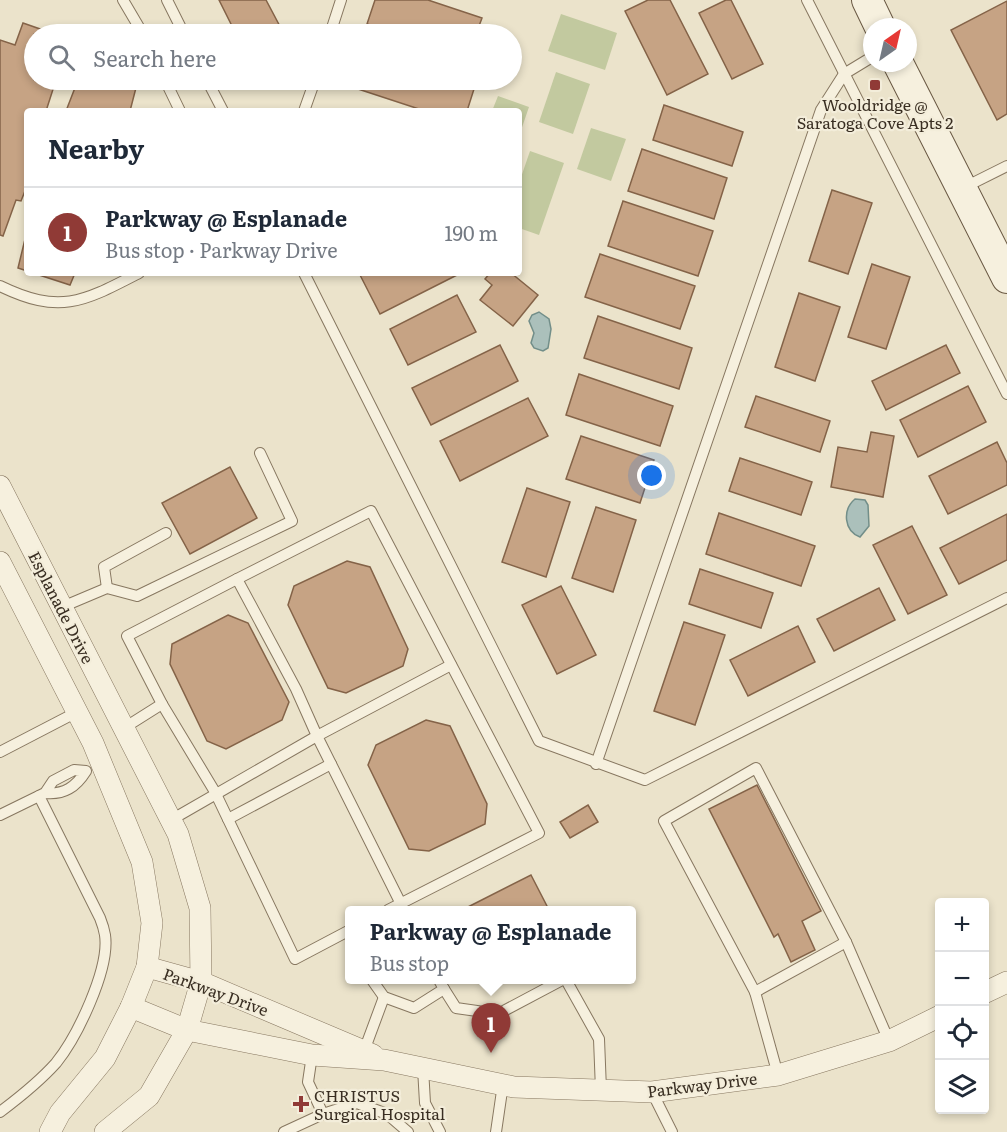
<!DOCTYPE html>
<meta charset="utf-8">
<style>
:root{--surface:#fff;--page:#f2f2f3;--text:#1f2937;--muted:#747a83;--line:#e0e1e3;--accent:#903a36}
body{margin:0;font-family:Literata,serif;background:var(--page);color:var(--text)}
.controls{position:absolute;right:18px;bottom:18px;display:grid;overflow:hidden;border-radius:6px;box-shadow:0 3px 9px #0003}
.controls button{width:54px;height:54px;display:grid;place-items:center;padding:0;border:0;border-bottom:2px solid var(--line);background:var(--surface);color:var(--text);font:30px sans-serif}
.compass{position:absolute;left:863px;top:18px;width:54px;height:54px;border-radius:50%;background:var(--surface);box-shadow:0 3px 9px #0003;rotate:34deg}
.you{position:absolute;left:652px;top:476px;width:21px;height:21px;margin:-15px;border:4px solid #fff;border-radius:50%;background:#1a73e8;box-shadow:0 0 0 9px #1a73e833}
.badge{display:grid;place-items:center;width:39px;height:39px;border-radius:50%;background:var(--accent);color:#fff;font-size:20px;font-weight:700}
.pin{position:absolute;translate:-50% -50px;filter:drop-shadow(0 2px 3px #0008)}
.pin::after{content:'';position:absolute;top:32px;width:21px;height:18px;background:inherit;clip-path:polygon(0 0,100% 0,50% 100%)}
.popup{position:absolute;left:345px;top:906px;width:291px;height:78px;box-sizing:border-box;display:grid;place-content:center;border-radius:6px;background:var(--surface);filter:drop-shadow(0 2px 4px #0005);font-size:20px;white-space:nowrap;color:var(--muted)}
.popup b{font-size:22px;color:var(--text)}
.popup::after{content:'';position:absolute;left:50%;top:100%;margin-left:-12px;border:12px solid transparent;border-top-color:var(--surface)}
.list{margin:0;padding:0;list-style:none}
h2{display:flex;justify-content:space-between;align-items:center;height:78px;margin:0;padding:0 24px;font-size:26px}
h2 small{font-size:20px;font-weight:400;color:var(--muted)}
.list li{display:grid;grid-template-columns:39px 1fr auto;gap:18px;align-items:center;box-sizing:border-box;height:90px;padding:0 24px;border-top:2px solid var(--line)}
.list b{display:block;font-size:22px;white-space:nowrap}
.list p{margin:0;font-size:20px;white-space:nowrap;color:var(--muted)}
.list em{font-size:20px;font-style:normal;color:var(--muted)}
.icon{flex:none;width:33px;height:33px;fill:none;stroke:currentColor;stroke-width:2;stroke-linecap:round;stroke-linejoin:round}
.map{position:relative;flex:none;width:1007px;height:1132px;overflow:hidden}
.search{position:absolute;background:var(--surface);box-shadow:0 3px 9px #0003;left:24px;top:24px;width:498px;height:66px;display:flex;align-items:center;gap:15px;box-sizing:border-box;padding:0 21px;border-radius:33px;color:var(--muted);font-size:22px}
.panel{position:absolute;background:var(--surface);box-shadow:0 3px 9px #0003;left:24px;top:108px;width:498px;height:168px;border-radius:6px}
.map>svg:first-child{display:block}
</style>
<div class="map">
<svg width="1007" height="1132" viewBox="0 0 1007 1132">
<rect width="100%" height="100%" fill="#ebe3cb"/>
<g fill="#c2c99f">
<path d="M561 14 617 33 605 70 548 51Z"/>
<path d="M556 72 590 84 573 134 539 122Z"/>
<path d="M498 96 529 107 519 136V111H492Z"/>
<path d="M591 128 626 139 611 181 577 169Z"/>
<path d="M530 151 564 163 539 235 519 228V183Z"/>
</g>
<g fill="#abc0bb" stroke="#728e89" stroke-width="1.5">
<path d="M539 312 549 319 551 329 548 348 543 351 534 348 531 343 534 333 529 321 532 315Z"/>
<path d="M855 499 865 500 868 505 869 526 860 537C844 531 842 510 855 499Z"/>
</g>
<g fill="#c6a384" stroke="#846348" stroke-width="1.5">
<path d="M219 0H266L284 34H236Z"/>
<path d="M375 0H428L482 18 476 34H400L367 24Z"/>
<path d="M648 0H670L708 74 667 95 625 11Z"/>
<path d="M726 0H731L763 64 732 79 699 13Z"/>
<path d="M1007 1V114L997 120 951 30Z"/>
<path d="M23 23 43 30 41 34H34V80H56L46 111H27V186L21 201 16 200 3 236 0 235V40L15 45Z"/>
<path d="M78 80H138L130 111H66Z"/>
<path d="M361 80H444L474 89 467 111H425L358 89Z"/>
<path d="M664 105 743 132 732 166 653 140Z"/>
<path d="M642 149 727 178 714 219 628 191Z"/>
<path d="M832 190 872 203 848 274 809 261Z"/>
<path d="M623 201 713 231 698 276 608 246Z"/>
<path d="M27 231V271L18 268Z"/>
<path d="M600 254 695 286 680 329 585 297Z"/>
<path d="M872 264 910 277 886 349 848 337Z"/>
<path d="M33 273H75L70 285Z"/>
<path d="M365 273H461L380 314 360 275Z"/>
<path d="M490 273H511L538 295 513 326 480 300 492 285 485 279Z"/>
<path d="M799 293 840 307 815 381 775 367Z"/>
<path d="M457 295 476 332 408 365 390 329Z"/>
<path d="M598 316 692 348 679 389 584 358Z"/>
<path d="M500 345 518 381 431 425 412 388Z"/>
<path d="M946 345 960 373 886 410 872 381Z"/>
<path d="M579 374 673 406 660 446 566 415Z"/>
<path d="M968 386 986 422 918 457 900 420Z"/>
<path d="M756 396 830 421 820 452 745 427Z"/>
<path d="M528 398 548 436 460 481 440 441Z"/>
<path d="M871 432 894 436 883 497 831 487 838 447 867 452Z"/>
<path d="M581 436 654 460 640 503 566 479Z"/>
<path d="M997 442 1007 463V485L948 514 929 476Z"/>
<path d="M740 458 812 482 801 515 729 491Z"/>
<path d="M230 467 257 518 190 554 162 503Z"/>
<path d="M527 488 570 502 546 577 502 562Z"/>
<path d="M596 507 636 520 613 592 572 578Z"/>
<path d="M719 513 815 546 801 586 706 554Z"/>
<path d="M1007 514V560L959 584 940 548Z"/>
<path d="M912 526 947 595 908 614 873 545Z"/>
<path d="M347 561 370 567 408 649 403 666 346 693 328 688 288 605 294 586Z"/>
<path d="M700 569 773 593 761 628 689 604Z"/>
<path d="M561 586 596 655 557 674 522 605Z"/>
<path d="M879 588 895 620 834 651 817 619Z"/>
<path d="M228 615 248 623 289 702 282 720 226 749 207 741 170 664 172 644Z"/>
<path d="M684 622 725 635 695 725 654 711Z"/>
<path d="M798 626 815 662 748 696 730 660Z"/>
<path d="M426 720 450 726 487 804 485 824 429 851 409 849 368 765 376 745Z"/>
<path d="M757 785 821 911 802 921 815 950 791 962 778 934 774 937 709 809Z"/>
<path d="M588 805 598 822 570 838 560 822Z"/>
<path d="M531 875 549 910H462Z"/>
</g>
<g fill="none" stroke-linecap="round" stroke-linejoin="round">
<g stroke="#877760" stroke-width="12">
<g id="lane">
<path d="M123 0 143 34"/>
<path d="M167 0 184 34"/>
<path d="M807 0 1007 394"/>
<path d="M330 34 341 0"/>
<path d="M165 80 180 111"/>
<path d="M207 80 223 111"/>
<path d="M304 111 315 80"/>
<path d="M965 187 1007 166"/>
<path d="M304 273 539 741 645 780 1007 598"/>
<path d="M0 286C60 315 83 302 139 273"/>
<path d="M237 579 371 511 539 833 388 910"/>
<path d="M107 588 104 567 166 533"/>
<path d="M62 607 107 588 137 596 292 521 260 453"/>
<path d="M162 704 215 792 295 959 350 930"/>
<path d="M124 728 162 704 127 636 237 579 296 689 317 736 171 820"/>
<path d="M0 752 77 712"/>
<path d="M596 764 821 110 844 74 872 57"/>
<path d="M0 815 45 793 53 781 74 770 86 771C76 787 64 795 45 793"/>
<path d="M228 819 331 764"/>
<path d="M401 904 317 736 451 665"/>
<path d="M372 980 384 997 414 1008 444 989 439 980"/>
<path d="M566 980 599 1039 601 1090"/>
<path d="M444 989 456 1008 498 1014 562 980"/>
<path d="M755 992 846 942"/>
<path d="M364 1051 384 997"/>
<path d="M312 1055 308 1082 323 1114 357 1103 387 1114 408 1132"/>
<path d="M423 1068 425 1103 440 1132"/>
<path d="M778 1075 755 992 664 821 756 768 846 942 889 1041"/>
<path d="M652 1092 672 1132"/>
<path d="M0 1112C20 1097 39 1082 56 1063 77 1037 110 969 105 935 104 929 102 923 100 918L39 796"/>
<path d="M284 1132 323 1114"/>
<path d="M496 1132 503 1084"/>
</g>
</g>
<g stroke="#877760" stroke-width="22">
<g id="street">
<path d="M0 486 178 834 200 908 201 982 187 1030 149 1096 105 1132"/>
<path d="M0 562 93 743 142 862 152 923 147 967 131 1007 105 1058 60 1113 50 1132"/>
<path d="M147 967 201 982 373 1055"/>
<path d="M984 993 1007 982"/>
<path d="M131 1007 187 1030 312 1055 384 1060 514 1087 652 1092 778 1075 889 1041 940 1016"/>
</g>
</g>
<g stroke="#695843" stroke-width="32">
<g id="secondary">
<path d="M867 0 880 27"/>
<path d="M898 63 1007 278"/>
</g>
</g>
<use href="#lane" stroke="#f6f0de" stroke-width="10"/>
<use href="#street" stroke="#f6f0de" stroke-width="21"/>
<use href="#secondary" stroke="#f6f0de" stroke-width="30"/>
</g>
<g fill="#903a36" stroke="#f3edda" stroke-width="2">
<rect x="869" y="79" width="12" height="12" rx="3"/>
<path d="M298 1095h6v6h6v6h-6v6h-6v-6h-6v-6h6z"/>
</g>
<g text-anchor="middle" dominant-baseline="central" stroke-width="4.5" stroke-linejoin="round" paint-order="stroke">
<g font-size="16" fill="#392e22" stroke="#f3edda">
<text x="875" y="104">Wooldridge @<tspan x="875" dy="18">Saratoga Cove Apts 2</tspan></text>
<text x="314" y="1095" text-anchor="start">CHRISTUS<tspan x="314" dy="18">Surgical Hospital</tspan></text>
</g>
<g font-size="16" fill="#392e22" stroke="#f3edda">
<text transform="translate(62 607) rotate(63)">Esplanade Drive</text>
<text transform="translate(216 991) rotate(20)">Parkway Drive</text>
<text transform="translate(702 1084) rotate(-7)">Parkway Drive</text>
</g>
</g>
</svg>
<div class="controls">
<button>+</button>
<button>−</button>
<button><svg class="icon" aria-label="locate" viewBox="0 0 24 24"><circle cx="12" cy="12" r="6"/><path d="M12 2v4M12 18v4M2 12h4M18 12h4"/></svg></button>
<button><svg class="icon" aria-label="layers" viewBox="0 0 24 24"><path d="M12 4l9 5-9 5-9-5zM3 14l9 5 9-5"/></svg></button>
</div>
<svg class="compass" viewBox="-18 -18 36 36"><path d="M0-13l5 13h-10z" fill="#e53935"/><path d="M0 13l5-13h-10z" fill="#747a83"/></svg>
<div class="you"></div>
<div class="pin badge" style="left:491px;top:1053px">1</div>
<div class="popup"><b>Parkway @ Esplanade</b>Bus stop</div>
<div class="search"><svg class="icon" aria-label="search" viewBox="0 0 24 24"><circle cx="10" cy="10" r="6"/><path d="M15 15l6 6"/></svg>Search here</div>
<section class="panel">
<h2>Nearby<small></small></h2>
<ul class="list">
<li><span class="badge">1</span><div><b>Parkway @ Esplanade</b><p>Bus stop · Parkway Drive</p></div><em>190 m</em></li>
</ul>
</section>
</div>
